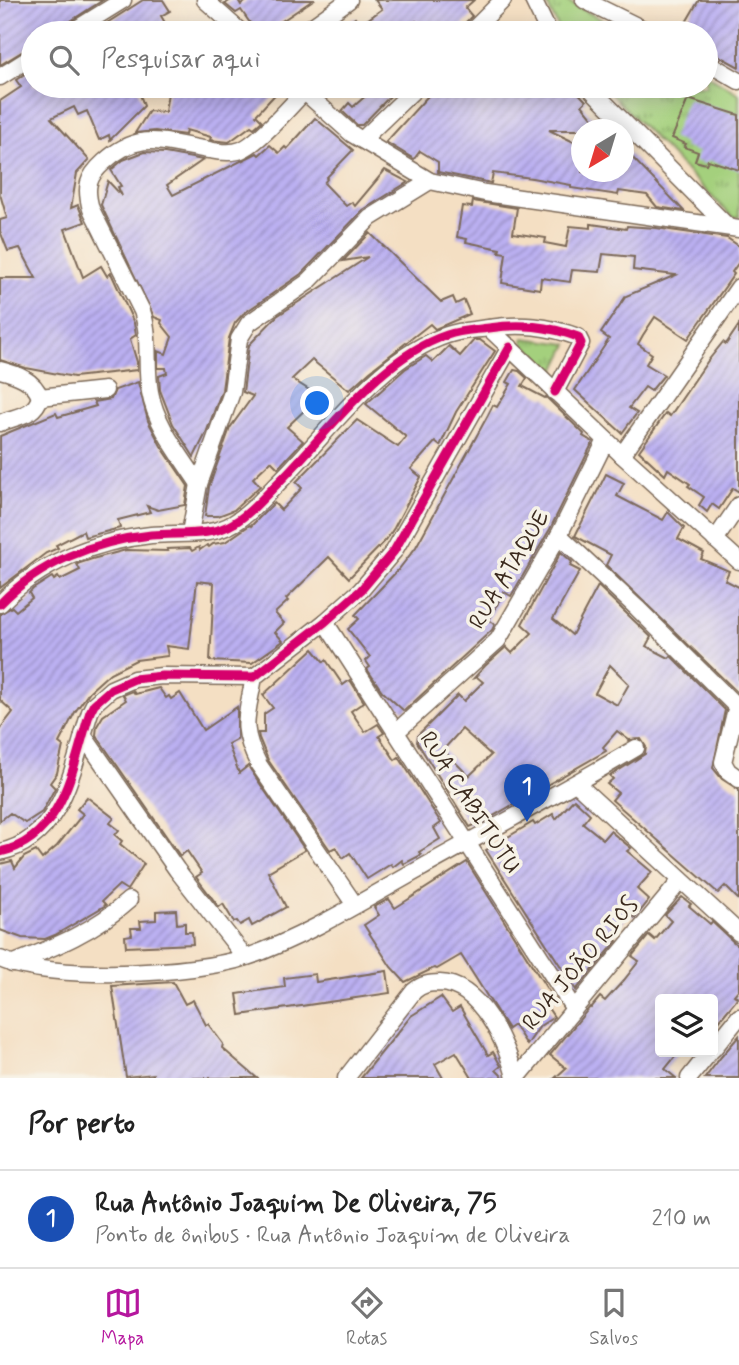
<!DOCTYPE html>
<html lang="pt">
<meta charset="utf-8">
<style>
:root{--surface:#fff;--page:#f6f6f6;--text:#222;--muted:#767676;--line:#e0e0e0;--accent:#b5179e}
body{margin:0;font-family:Mynerve,sans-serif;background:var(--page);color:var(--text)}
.controls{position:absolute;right:21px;bottom:21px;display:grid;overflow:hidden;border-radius:7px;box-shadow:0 4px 18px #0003}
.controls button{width:63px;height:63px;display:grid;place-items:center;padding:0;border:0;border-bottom:2px solid var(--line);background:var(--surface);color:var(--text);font:35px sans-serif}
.compass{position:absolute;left:571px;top:119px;width:63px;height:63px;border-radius:50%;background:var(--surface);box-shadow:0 4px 18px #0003;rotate:218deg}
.you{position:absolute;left:318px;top:404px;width:24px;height:24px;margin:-18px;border:5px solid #fff;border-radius:50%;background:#1a73e8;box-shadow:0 0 0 10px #1a73e833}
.badge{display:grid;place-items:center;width:46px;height:46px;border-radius:50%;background:var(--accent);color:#fff;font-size:23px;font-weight:700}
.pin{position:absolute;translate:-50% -58px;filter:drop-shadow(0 2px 4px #0008)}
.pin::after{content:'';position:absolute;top:37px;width:24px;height:21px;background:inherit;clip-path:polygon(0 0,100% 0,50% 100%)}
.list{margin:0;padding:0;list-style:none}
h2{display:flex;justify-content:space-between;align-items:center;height:91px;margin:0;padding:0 28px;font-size:30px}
h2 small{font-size:23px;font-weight:400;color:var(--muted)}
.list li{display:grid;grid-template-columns:46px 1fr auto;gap:21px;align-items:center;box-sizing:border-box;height:98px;padding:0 28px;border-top:2px solid var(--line)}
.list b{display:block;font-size:26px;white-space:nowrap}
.list p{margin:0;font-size:23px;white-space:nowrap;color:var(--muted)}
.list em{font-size:23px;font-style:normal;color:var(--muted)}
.icon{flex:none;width:38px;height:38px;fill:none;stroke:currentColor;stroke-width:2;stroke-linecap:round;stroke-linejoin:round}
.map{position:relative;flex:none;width:739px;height:1078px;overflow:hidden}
.search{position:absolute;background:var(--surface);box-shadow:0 4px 18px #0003;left:21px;right:21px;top:21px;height:77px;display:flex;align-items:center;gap:18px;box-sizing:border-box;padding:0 24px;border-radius:38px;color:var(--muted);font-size:26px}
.sheet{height:189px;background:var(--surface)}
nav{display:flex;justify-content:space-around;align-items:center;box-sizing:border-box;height:98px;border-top:2px solid var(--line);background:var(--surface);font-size:19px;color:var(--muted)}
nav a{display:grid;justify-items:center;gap:4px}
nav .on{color:var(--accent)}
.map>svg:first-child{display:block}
</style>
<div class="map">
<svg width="739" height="1078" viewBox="0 0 739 1078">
<defs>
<pattern id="grass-tufts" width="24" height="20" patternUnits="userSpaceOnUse" patternTransform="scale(1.75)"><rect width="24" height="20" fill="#a4d07d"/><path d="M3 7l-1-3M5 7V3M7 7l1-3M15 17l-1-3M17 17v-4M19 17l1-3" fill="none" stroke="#87a966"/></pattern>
<pattern id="building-hatch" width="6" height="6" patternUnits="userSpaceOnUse" patternTransform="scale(1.75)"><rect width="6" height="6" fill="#bbb0f2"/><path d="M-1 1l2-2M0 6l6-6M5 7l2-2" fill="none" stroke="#998fc3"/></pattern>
</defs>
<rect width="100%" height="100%" fill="#f7f3e8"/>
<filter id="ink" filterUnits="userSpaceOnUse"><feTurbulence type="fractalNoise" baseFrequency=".0143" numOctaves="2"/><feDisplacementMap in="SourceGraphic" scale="14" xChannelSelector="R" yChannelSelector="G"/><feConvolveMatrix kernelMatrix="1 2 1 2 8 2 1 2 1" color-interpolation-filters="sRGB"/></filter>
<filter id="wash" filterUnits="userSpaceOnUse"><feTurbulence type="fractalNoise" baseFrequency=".00686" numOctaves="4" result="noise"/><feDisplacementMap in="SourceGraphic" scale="28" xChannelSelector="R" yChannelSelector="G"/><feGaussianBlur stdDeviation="1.57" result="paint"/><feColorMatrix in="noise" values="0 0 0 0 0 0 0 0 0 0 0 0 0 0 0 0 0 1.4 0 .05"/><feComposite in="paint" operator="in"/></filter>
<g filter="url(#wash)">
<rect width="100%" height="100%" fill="#f4dfc3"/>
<g fill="url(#grass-tufts)" stroke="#707d4e" stroke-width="2">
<path d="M545 0H565L627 33H561Z"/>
<path d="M706 74 739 94V217H733L721 206 603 86H706Z"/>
<path d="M524 338 568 344 555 371 525 345 523 341Z"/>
</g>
<g id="blocks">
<g fill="url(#building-hatch)" fill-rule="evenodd">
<path d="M0 0H103L52 33H33V45L0 65Z"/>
<path d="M143 0H163L170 11 161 16 171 33H113L107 23Z"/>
<path d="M231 0H238L241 5 248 0H313L264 33H257L241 10 236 13 225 4Z"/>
<path d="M375 0H474L465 8 472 16 462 26 460 33H427L416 21 401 33H335L355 18 360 25 382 9Z"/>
<path d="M699 0H739V67L706 49V33L685 24Z"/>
<path d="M30 70 33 75V86H137L144 106 110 140 109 135 99 140 87 111 78 115 74 107 51 118 89 160 77 173 71 208 78 205 85 222 65 229 83 277 101 266 107 276 111 273 134 323 136 335 130 339 137 362V370L74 377 26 368 0 360V278H36L20 248 8 251 0 231V220L7 218 0 194V101L21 87 16 80Z"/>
<path d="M169 86H283L256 115 262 121 254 128 251 126 229 142 210 140 211 137 186 130 185 135 155 131 135 133 149 111 165 112Z"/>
<path d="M377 86H400L362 125H357L342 111 349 103 353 107Z"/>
<path d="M437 86H513L520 92 526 86H572L586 101 582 105 597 123 592 130H549L582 146V172H624V149L684 211 657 207 647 195 619 191 618 195 571 188V185L532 178 493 173 491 183 438 172V162L420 151 414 159 386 142Z"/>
<path d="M688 99 739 115V170L708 160 706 164 695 161 698 152 684 147 686 144 672 138Z"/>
<path d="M315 118 353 150 326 178 327 179 324 183 346 206 352 202 355 206 385 170 408 182 363 210 301 274 243 314 235 323 229 338 222 390 206 433 194 457 173 424 160 390 159 376 167 373 166 368H158V351L166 354 172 337 161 323 162 320 154 317 101 205 108 181 122 196 118 187 121 186 111 170 123 160 144 152 165 153 203 160 167 185 173 195 257 153 259 155 270 145 279 153 285 147 287 149Z"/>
<path d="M473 201 517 208 513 233 546 238 545 243 566 247 570 226 591 228V224L626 229 627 226 656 228 727 238 739 246V262L732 272 734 274 688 339 655 317 643 335 638 344 652 354 646 364 664 375 651 391 645 387 629 408 637 413 622 433 575 390 609 339 601 333 626 296 676 275 633 270 634 257 603 254 600 272 572 270 570 282 541 278 540 289 502 283 506 253 499 252 500 249 466 242 467 239 457 237 462 206 472 207Z"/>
<path d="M370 233 441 302 453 297 456 304 464 300 470 314 435 329 430 324 370 371 349 390 312 360 292 379 328 402 316 413 309 406 287 427 303 441 278 468 271 461 253 478 260 486 234 510 218 516H205L209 487 230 428 253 396 243 392 249 345 277 316 368 257 343 261Z"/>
<path d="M739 325V492L733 488 719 509 712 504 707 512 699 505 704 497 688 486 690 484 668 469 665 475 639 451 666 413 670 416 707 362 723 342 726 344Z"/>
<path d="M474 340H480L495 351 456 412 440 446 435 442 411 469 421 477 394 528 386 540 349 578 329 557 286 599 288 601 275 613 284 623 275 632 283 641 252 663 210 661 214 583 197 581 189 649 166 646 168 656 136 660 110 673 90 691 75 712 59 743 63 746 57 773 50 783 55 788 42 812 25 823 10 813 0 821V729L13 712 0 700V614L12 607 16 611 32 598 29 593 33 589 52 577 54 580 58 577 60 580 80 570 77 564 92 559 126 550 168 551 167 549 190 548 192 551 199 547 200 550 207 545 209 547 213 544 225 542 250 525 251 526 274 503 281 510 302 488 296 482 357 420 398 447 406 437 366 404 405 369 426 356 433 362 449 346 460 356Z"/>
<path d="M514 370 519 371 527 378 522 386 545 398 546 397 584 434 583 436 593 442 550 529 511 596 504 592 489 620 495 624 492 630 404 711 382 691 367 669 370 667 366 661 370 657 348 629 359 619 355 615 399 569 416 547 488 415 493 405 497 407 511 384 507 382Z"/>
<path d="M138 382 148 421 161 446 188 486 185 505 158 510 147 506 150 512 118 520 120 528 85 537 83 531 56 545 58 548 46 553 0 588V436L56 413 58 417 96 406 94 402 111 399 115 390Z"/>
<path d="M606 474 624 483 617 496 663 520 668 512 684 528 678 539 704 553 701 559 729 571 725 580 739 587V694L606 565 611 555 575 536Z"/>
<path d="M561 552 572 562 570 566 580 571 553 619 572 635 598 586 651 637 646 646 669 658 671 656 725 710 713 768 722 779 739 790V900L725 886 718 893 612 800 618 793 607 784 613 779 610 776 645 754 646 747 641 739 629 740 617 731 603 747 606 751 488 819 470 827 417 742 418 735 458 695 464 701 483 682 477 677 474 678 485 666 506 647 512 653 532 633 522 624ZM610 665 629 684 617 705 595 693ZM462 729 491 755 469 776 443 750Z"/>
<path d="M313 649 324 662 326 660 343 685 350 680 364 702 351 711 365 732 378 724 384 733 379 736 395 760 399 757 441 823 434 828 440 839 419 852 421 855 404 864 402 860 393 867 391 864 367 879 350 853 343 858 336 847 330 850 268 760 259 738 258 733H264V714L273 708 263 695Z"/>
<path d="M159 688 166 698 169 696 171 699 180 693 203 730 237 707V739L228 744 239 773 248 766 305 850 268 872 286 907 252 926 249 920 240 925 237 921 234 922 223 904 219 907 196 877 202 873 187 851 180 856 96 735 97 726 103 716 126 700 123 695 133 691 135 694Z"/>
<path d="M87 797 114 818 110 823 119 830 115 835 122 841 120 844 144 864 127 890 119 885 102 901 106 905 55 935 45 939 22 938 0 930V864L12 861 15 868 24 857 36 851 42 859 57 846 83 814 77 809Z"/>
<path d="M574 799 590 814 583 823 603 839 610 831 631 848 627 851 652 872 637 889 649 900 635 918 630 913 611 937 617 941 576 990 486 850 533 822 535 825 553 814 556 819Z"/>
<path d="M467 862 554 1000 546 1005 554 1017 540 1026 527 1045 514 1025 508 1029 461 955 437 969 434 968 405 982 391 967 364 925 379 915 374 907 389 899 395 908Z"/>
<path d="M682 897 691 904 689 906 710 924 712 922 739 947V989L734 995 738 998 713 1028V999H660V1052H679L665 1069 676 1078H555L566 1068 550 1055 590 1007 591 1008 600 997 605 1001 624 980 639 961 632 956 649 935 655 940 671 921 665 915Z"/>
<path d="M176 910 177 924 185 923V932H192L193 944 126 947 125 936 132 935 131 928H141L140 921 156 920V911Z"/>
<path d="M387 971 390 993 240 1015 237 994 285 987 284 978 315 974 316 982Z"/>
<path d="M173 982 185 1004 193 1000 206 1025 208 1024 223 1044 222 1048 257 1078H163L153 1077V1074L126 1077 112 986Z"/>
<path d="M441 997 452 1012 460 1007 488 1055 493 1052 501 1066 496 1070 504 1078H472L456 1052 435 1064 443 1078H361L411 1016Z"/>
<path d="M739 1036V1078H705L721 1057Z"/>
</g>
</g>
</g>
<g filter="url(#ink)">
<use href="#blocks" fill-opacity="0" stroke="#7c6958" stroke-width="2"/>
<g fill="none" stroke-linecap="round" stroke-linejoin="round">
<g stroke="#7c6958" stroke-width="19">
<g id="minor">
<path d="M205 0 242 33"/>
<path d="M533 0 549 33"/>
<path d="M584 0 651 33"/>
<path d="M70 33 123 0"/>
<path d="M303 33 349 0"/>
<path d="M470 33 503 0"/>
<path d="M706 62 739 81"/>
<path d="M0 77 33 56"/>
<path d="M298 86 352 134 430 181 485 193 739 229"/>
<path d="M588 86 728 227"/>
<path d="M362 140 418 86"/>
<path d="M489 328 622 455 739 561"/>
<path d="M0 370C16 374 34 380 40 397"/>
<path d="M40 397 105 390"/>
<path d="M0 423C16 416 35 416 40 397"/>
<path d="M622 455 739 287"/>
<path d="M199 484C181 456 156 426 150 392 145 365 151 337 142 311L91 209C85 188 87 177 104 162 141 128 165 144 209 150 219 152 231 154 241 150 259 143 290 106 304 92"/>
<path d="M190 533 199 484 232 392 239 339 249 323 308 282 370 218 430 181"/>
<path d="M559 535 637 608 737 707"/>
<path d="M715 540 739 505"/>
<path d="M0 604C39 563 94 541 151 535 178 532 210 538 234 523 251 513 264 497 277 484 328 434 378 358 447 335 461 330 475 330 489 328 521 323 548 326 578 337L581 343 555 392"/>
<path d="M325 622 574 1009"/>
<path d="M254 677C247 717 239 726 259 765L355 905"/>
<path d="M739 704 735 713 723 762 728 771 739 779"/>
<path d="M396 732 498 640 559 535 606 440"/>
<path d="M83 735 177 870 245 957"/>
<path d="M577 784 739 933"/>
<path d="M0 852C64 839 73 764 90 712L94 704 111 689 134 679 162 676 254 677 325 622 361 590 394 551 510 347"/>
<path d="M0 959C53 981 192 975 247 957 303 938 366 899 418 870 491 829 564 791 636 748"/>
<path d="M12 964C55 947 95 931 129 900"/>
<path d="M713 1049 739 1017"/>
<path d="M346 1078 414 991C422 984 430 983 440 983 479 984 508 1044 515 1078"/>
<path d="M517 1078 681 880"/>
<path d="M689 1078 710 1052"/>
</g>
</g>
<use href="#minor" stroke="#fff" stroke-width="16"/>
<g stroke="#f7f3e8" stroke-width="13">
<g id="cycleway">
<path d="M0 604C39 563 94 541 151 535 178 532 210 538 234 523 251 513 264 497 277 484 328 434 378 358 447 335 461 330 475 330 489 328 521 323 548 326 578 337L581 343 555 392"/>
<path d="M0 852C64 839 73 764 90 712L94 704 111 689 134 679 162 676 254 677 325 622 361 590 394 551 510 347"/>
</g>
</g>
<use href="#cycleway" stroke="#d6006c" stroke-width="9"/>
</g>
</g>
<g text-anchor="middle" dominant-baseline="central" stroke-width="7" stroke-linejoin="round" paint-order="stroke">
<g font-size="23" fill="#3b2a1e" stroke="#f7f3e8">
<text transform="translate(510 570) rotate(-59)">RUA ATAQUE</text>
<text transform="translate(469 803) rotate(57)">RUA CABITUTU</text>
<text transform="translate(581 964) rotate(-50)">RUA JOÃO RIOS</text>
</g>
</g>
</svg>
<div class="controls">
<button><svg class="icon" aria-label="layers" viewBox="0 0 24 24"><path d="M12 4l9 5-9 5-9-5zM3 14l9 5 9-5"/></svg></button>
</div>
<svg class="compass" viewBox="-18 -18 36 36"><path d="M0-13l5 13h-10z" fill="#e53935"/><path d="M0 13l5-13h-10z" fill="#767676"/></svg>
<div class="you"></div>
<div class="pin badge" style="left:527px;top:822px;background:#1a4fb4">1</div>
<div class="search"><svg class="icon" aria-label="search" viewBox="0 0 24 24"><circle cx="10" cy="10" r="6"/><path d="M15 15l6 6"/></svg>Pesquisar aqui</div>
</div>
<section class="sheet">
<h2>Por perto<small></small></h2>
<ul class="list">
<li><span class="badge" style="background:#1a4fb4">1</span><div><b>Rua Antônio Joaquim De Oliveira, 75</b><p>Ponto de ônibus · Rua Antônio Joaquim de Oliveira</p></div><em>210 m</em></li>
</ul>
</section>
<nav>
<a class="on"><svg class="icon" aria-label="map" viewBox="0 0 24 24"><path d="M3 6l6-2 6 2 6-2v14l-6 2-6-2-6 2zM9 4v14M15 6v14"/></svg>Mapa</a>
<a><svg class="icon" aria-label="directions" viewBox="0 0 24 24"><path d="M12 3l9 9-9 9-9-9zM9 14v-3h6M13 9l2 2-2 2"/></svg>Rotas</a>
<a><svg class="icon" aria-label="saved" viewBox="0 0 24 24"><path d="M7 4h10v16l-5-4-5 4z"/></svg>Salvos</a>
</nav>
